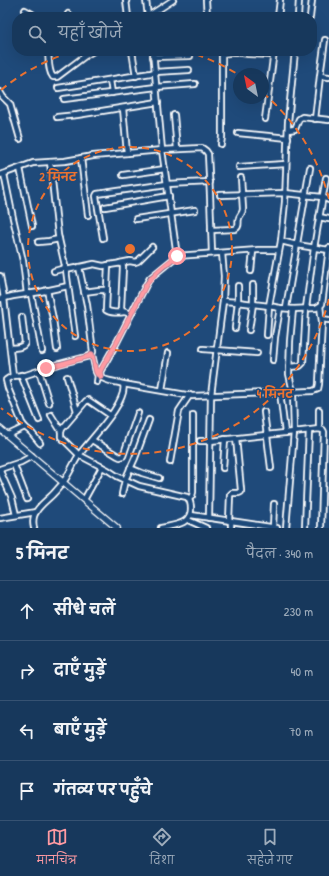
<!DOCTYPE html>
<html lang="hi">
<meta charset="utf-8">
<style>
:root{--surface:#17385c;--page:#203f62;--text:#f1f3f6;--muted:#9eacbb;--line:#365272;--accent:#ff9aa2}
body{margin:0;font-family:"Patrick Hand","Playpen Sans Deva",sans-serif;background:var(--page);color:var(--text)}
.compass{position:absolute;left:233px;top:68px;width:36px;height:36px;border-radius:50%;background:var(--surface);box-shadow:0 4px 16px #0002;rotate:327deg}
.stop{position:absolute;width:12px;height:12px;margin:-9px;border:3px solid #ff9aa2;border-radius:50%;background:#fff}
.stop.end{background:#ff9aa2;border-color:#fff;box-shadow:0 1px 4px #0008}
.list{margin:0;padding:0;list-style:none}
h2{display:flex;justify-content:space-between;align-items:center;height:52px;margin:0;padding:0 16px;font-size:17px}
h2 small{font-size:13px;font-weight:400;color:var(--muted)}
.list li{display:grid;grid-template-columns:26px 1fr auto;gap:12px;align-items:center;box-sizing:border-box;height:60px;padding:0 16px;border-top:1px solid var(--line)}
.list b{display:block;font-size:15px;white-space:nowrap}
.list em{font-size:13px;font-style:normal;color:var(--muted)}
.icon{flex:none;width:22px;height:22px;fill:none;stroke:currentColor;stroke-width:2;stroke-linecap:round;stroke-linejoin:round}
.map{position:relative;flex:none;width:329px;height:528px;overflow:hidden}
.search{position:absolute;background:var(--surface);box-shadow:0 4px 16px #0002;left:12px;right:12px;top:12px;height:44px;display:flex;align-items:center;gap:10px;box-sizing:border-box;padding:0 14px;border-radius:16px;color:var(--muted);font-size:15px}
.sheet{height:292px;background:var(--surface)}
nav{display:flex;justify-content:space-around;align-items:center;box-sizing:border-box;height:56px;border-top:1px solid var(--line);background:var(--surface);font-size:11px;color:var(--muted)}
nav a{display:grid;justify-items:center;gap:2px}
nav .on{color:var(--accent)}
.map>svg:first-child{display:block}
</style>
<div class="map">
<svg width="329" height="528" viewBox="0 0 329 528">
<rect width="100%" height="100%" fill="#1f4a7a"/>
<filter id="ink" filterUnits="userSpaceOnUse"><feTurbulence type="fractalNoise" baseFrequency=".025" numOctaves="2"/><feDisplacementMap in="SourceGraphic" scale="8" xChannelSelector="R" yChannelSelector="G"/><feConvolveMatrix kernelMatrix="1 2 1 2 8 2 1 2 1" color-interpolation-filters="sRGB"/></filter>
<g filter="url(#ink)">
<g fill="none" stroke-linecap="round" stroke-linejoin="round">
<g stroke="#fff" stroke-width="8">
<g id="minor">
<path d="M126 0 128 17"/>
<path d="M146 0 148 17"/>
<path d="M206 0 207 17"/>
<path d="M25 10 32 14 34 17"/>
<path d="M68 14 71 17"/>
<path d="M147 17 173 0"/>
<path d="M278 17 280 0"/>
<path d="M298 17 299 0"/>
<path d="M310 17 312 0"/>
<path d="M48 51C49 60 48 71 53 77H57L85 56 93 51"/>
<path d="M132 51 136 76"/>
<path d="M153 51 162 150 177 256"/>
<path d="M222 54 236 52 248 54 273 55"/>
<path d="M153 57 190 56"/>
<path d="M320 76 329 77"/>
<path d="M110 80 112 93"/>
<path d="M58 88 151 73 155 72 189 70"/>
<path d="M0 92 3 97 10 104 20 139"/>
<path d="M64 99 156 87 195 84"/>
<path d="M123 108 127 153"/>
<path d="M174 115 177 149"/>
<path d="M57 117 77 115 158 102"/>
<path d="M265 119 274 51"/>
<path d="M315 119 320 76 325 40"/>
<path d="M288 130 295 129 299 119 302 117 329 120"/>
<path d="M238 133 288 138"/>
<path d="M221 144 222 137V51"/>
<path d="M81 158 88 215"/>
<path d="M50 162 58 235 66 270 75 336"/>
<path d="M239 167 286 164"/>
<path d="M20 168 32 226"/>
<path d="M4 174 13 218 23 261 27 294"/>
<path d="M0 175 33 163 65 161 93 156 162 150 202 148 206 151 208 154 210 195 212 253"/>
<path d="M123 175 165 169"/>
<path d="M220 195 285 193 322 197 329 200"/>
<path d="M105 207 169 196"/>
<path d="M319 217 329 219"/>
<path d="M136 219 195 210"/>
<path d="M211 230 235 229C241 226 237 223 239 218 240 215 243 213 243 209L241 178"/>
<path d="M103 238 96 196 97 194 167 184 210 182"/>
<path d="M281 241 297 245 329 250"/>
<path d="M38 242 49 241 59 239"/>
<path d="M120 263 130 261 135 262 138 261 152 247"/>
<path d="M108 265 106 310C110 313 119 313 124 312"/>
<path d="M66 270 94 264 103 266 122 263 123 267 121 308 122 311 131 314"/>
<path d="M54 271 65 268"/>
<path d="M251 271 253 251"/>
<path d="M0 276 4 298 13 376"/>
<path d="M47 290 53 319 57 349"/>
<path d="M84 292 99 290H107"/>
<path d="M31 294 42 351"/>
<path d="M0 299 13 296 40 292 68 286"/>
<path d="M223 301 238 302 269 306 280 308 293 309 316 308 320 306 322 304 329 248"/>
<path d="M286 308 310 168"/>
<path d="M322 319 329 320"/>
<path d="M235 328 238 302V286"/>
<path d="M249 330 253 304V285"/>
<path d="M267 335 269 306 281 241 285 202 288 122 295 51"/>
<path d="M10 348C15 348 23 348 25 343L22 317"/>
<path d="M203 349 257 353"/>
<path d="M92 354 96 372 97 374 101 377"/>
<path d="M273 360 275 337 280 308"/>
<path d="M289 367 300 366 303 363 306 308 314 248 326 178"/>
<path d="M39 371 49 403"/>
<path d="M21 375 39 420"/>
<path d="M67 377 77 411"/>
<path d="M97 382 98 375"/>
<path d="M123 384 192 396 313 391 318 389 319 384 320 361 322 322 320 306"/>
<path d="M162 390 168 353"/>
<path d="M280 392 285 433"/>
<path d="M264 412 271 468"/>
<path d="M51 415 61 431"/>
<path d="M110 415 88 400 86 401 62 429 61 432V437L79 455 108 470 117 476 139 486 187 497C190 500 191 504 191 509 191 525 173 525 161 528"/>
<path d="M25 427 22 423 8 388 6 380 9 378 13 376 26 375 59 364 90 356 93 352 87 305 79 267"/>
<path d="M319 429V410"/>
<path d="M8 435 25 427 31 432 40 443"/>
<path d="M92 440 118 456 120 457 123 456 138 413"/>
<path d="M200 441H210L294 432 319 429 323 430 324 432 321 528"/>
<path d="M170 462 179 411 183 405 190 395"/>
<path d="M14 465 27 499"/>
<path d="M130 468 142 473 159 478"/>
<path d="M223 468 225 439"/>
<path d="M0 469 21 462 32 456"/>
<path d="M0 471 12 498 16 515"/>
<path d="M122 494 125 480 135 458 149 420"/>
<path d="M189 499 192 496 193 492V415"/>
<path d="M84 500 102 467"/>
<path d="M191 515 277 528"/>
<path d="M0 518 36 512"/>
<path d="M209 518 211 395 223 301 224 276 222 253"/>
<path d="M188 520 206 528"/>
<path d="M229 521 230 495 232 493H239L241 492V490L236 438"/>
<path d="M231 521V528"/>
<path d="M34 528C33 524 33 520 34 516 37 506 48 500 54 493 57 490 59 487 62 484 69 475 73 464 79 455 89 441 129 401 123 384 115 381 107 382 101 377L100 372 117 342 146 285 150 278 177 256 258 250H279"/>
<path d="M273 528 274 504"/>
<path d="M286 528 294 432 293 392 289 374 290 341 293 309"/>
<path d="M305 528 309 430"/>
</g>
</g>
<g stroke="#fff" stroke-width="8">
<path id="tertiary" d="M0 429 117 528"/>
</g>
<path stroke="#fff" stroke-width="1" stroke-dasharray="4 3" stroke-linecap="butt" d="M128 251 129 256"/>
<use href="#minor" stroke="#1f4a7a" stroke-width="4.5"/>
<use href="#tertiary" stroke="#1f4a7a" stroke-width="5.5"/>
</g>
</g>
<g fill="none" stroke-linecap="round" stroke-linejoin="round" filter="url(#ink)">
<path stroke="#ff9aa2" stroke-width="5" d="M46 368 90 356 92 354 96 372 97 374 101 377 100 372 103 366 117 342 146 285C154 273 165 265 177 256"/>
</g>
<g fill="none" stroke="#eb7230" stroke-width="2" stroke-dasharray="7 5">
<circle cx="130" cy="249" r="102"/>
<path d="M329 299A205 205 0 0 1 1 408M1 90A205 205 0 0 1 75 51M185 51A205 205 0 0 1 239 75M263 93A205 205 0 0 1 329 199"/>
</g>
<circle cx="130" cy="249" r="6" fill="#eb7230" stroke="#1f4a7a" stroke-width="2"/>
<g font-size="12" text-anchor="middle" font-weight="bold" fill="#eb7230" stroke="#1f4a7a" stroke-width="3" stroke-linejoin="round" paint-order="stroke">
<text x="58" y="181">2 मिनट</text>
<text x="275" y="398">4 मिनट</text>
</g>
</svg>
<svg class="compass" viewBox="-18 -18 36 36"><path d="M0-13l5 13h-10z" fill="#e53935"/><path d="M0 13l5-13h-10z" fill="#9eacbb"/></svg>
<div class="stop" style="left:177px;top:256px"></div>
<div class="stop end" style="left:46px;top:368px"></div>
<div class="search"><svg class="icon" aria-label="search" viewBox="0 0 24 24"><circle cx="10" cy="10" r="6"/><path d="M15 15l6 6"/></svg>यहाँ खोजें</div>
</div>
<section class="sheet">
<h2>5 मिनट<small>पैदल · 340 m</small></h2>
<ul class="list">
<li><svg class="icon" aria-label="ahead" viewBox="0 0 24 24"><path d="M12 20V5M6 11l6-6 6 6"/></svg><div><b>सीधे चलें</b></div><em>230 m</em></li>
<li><svg class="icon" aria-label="right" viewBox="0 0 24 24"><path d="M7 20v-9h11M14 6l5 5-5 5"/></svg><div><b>दाएँ मुड़ें</b></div><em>40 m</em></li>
<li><svg class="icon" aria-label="left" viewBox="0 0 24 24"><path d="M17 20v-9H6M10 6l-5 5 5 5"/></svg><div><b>बाएँ मुड़ें</b></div><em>70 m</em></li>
<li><svg class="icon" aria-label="arrive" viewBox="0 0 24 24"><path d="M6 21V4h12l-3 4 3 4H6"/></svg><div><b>गंतव्य पर पहुँचे</b></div></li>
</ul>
</section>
<nav>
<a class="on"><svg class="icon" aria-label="map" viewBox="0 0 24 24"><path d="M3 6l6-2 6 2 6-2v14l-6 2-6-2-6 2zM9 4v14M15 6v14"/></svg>मानचित्र</a>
<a><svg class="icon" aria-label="directions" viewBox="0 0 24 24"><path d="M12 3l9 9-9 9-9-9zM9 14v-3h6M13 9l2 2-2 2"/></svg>दिशा</a>
<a><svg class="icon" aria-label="saved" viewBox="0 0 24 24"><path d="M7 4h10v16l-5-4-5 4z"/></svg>सहेजे गए</a>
</nav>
